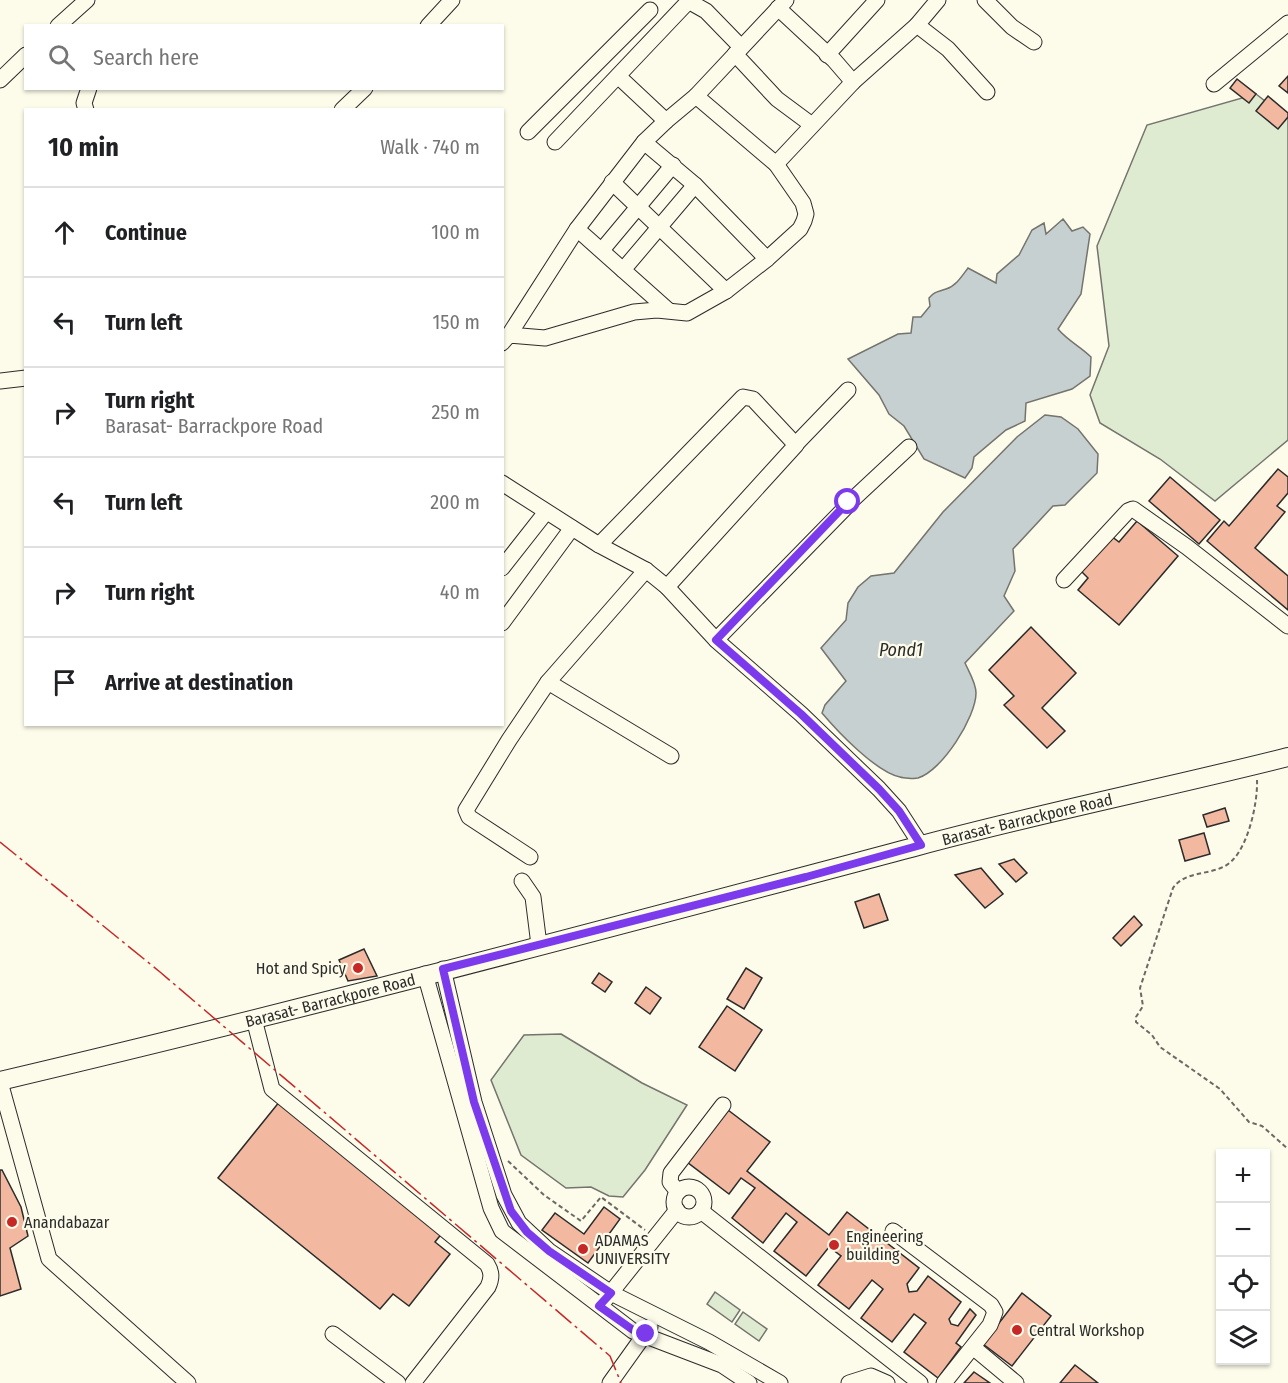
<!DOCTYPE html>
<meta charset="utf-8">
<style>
:root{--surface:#fff;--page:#f2f2f2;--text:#202124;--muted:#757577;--line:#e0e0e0}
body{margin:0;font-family:"Fira Sans Condensed",sans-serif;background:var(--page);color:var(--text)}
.controls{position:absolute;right:18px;bottom:18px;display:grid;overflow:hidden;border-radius:0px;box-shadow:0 2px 4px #0004}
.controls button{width:54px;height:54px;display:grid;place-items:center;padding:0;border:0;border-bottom:2px solid var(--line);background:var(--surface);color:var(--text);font:30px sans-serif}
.stop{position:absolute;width:18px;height:18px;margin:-14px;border:4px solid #7c3aed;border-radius:50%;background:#fff}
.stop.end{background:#7c3aed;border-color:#fff;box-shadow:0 2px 6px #0008}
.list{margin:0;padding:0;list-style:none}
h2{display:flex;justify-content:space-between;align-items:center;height:78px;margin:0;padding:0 24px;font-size:26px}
h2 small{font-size:20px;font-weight:400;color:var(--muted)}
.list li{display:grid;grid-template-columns:39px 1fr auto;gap:18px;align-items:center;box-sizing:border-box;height:90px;padding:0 24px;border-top:2px solid var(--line)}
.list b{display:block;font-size:22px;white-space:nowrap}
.list p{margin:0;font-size:20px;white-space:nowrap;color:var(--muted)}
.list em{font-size:20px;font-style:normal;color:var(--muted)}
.icon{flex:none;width:33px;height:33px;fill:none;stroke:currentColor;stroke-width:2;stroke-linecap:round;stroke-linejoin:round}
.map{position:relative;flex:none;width:1288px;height:1383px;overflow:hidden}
.search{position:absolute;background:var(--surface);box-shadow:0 2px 4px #0004;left:24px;top:24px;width:480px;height:66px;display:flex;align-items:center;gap:15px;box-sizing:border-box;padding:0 21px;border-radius:0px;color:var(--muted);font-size:22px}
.panel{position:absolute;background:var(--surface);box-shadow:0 2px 4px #0004;left:24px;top:108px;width:480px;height:618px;border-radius:0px}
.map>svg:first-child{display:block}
</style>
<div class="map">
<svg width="1288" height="1383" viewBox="0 0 1288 1383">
<rect width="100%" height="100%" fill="#fdfbea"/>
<g fill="#deebd1" stroke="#74746e" stroke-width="1.5">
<path d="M1256 94 1288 119V440L1215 501 1160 459 1100 423 1090 395 1109 346 1097 246 1147 125Z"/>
<path d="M561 1034 642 1083 687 1105 645 1170 623 1197 609 1196 591 1187 566 1188 521 1155 491 1080 524 1035Z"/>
<path d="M715 1292 740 1310 732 1322 707 1304Z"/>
<path d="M743 1312 767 1329 759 1341 735 1324Z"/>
</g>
<g fill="#c7d0d0" stroke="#74746e" stroke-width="1.5">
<path d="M1063 219 1072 231 1083 227 1090 234 1081 294 1058 329C1068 341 1080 346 1091 357L1090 376 1072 389 1026 403 1025 421 1006 430 974 457 972 468 965 478 924 459 904 426 889 414 879 395 848 359 898 334 911 333 913 317H921L930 306 929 298C935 291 938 292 946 289 956 286 962 276 968 268L996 283 997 274 1019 255 1032 230 1044 223 1046 234Z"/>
<path d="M1045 415 1061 417 1078 429 1098 454 1097 473 1065 505 1053 506 1013 549 1015 571 1004 596 1014 611 965 663C969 672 976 683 976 693 976 717 942 771 918 778 914 779 903 778 900 777 876 772 838 732 822 713L825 705 846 681 821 648 846 620 848 603 858 587 871 576 894 573 943 512 1017 437Z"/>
</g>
<g fill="#f2b8a0" stroke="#2b2b2b" stroke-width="1.5">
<path d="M1288 76V93L1279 86Z"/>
<path d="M1237 79 1256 94 1249 103 1230 88Z"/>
<path d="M1268 96 1288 113V117L1278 129 1256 111Z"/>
<path d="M1278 469 1288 477V493L1277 506 1285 512 1255 548 1288 576V610L1207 541 1224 521 1229 526Z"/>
<path d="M1170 477 1220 520 1199 544 1149 501Z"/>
<path d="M1137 521 1178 556 1119 625 1078 590 1088 578 1081 571 1111 536 1119 542Z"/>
<path d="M1031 627 1076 673 1042 708 1065 731 1047 748 1004 705 1014 696 989 670Z"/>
<path d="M1225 808 1229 821 1207 827 1203 815Z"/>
<path d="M1204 833 1210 854 1185 861 1179 840Z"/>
<path d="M1014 859 1027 873 1016 882 999 864Z"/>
<path d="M981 868 1003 894 985 908 955 875Z"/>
<path d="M879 894 888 920 864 928 855 902Z"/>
<path d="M1134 916 1142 925 1121 946 1113 938Z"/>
<path d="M364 949 377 976 348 981 339 960Z"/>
<path d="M746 968 762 978 744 1009 727 999Z"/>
<path d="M599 973 612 982 605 992 592 983Z"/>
<path d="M646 987 661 998 650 1014 635 1003Z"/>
<path d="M727 1006 762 1030 735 1071 699 1047Z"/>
<path d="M280 1101 443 1232 435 1242 450 1254 409 1306 393 1294 380 1309 218 1178Z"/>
<path d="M728 1110 770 1142 747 1171 829 1235 847 1212 919 1268 907 1284 909 1292 917 1291 928 1276 961 1302 949 1319 951 1324 958 1326 970 1309 976 1315 956 1343 961 1347 938 1378 904 1352 926 1323 914 1314 892 1342 861 1318 883 1289 872 1280 849 1309 818 1285 841 1256 829 1247 806 1276 774 1251 797 1222 786 1213 763 1243 732 1218 755 1188 741 1178 729 1194 687 1162Z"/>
<path d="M0 1170H2L21 1207 28 1236 10 1248 21 1289 0 1296Z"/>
<path d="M604 1207 620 1219 588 1263 542 1230 555 1213 584 1234Z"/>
<path d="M1022 1293 1051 1316 1012 1366 983 1344Z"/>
<path d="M1075 1365 1098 1383H1060Z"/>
<path d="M974 1372 990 1383H964Z"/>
</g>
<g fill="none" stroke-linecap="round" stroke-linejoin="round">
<g stroke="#2b2b2b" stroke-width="17">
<g id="minor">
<path d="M786 0 696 96 776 164 853 82 917 25 948 49 987 92"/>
<path d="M985 0 1012 27 1034 42"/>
<path d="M778 8 834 60 853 82"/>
<path d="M917 25 938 0"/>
<path d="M58 26 87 0"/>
<path d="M428 26 452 0"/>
<path d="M735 54 777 99 812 125"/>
<path d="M827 55 877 0"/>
<path d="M619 77 666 121 696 96"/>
<path d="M0 80 26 55"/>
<path d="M1214 84 1288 23"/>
<path d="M86 110 84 103 89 88"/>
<path d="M342 110 365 88"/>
<path d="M666 121 644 142 577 229 668 310"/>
<path d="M528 132 650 10"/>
<path d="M555 142 685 5 690 2 706 11 741 47"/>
<path d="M644 142 695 185 767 259"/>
<path d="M612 182 726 291"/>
<path d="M602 250 673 165"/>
<path d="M623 270 695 185"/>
<path d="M509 335 577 229"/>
<path d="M502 343 509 335 545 338 634 312 657 310 687 313 726 291 767 259 800 229 804 221 806 214 803 203 776 164"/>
<path d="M0 381 26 378"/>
<path d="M796 444 848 390"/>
<path d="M502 483 599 545 646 570 667 587 716 640 801 714 879 789 899 811 921 845"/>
<path d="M850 502 909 447"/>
<path d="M599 545 743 397 753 399 796 445 667 587"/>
<path d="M502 568 546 512"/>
<path d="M1064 580 1128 511 1133 509 1187 547 1288 626"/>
<path d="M502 623 572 528"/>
<path d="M716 640 850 503"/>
<path d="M548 682 671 756"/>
<path d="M530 857 469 817 466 810 509 740 548 682 646 570"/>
<path d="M522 881 533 897 539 945"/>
<path d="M443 969 474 1102 504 1195 519 1223 549 1251 611 1293 709 1342 780 1383"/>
<path d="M425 974 491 1208 502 1231 633 1331 722 1365 749 1383"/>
<path d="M254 1019 272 1089 487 1264C492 1272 492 1278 488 1287L413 1383"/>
<path d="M0 1082 49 1259 188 1383"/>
<circle cx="689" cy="1202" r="15"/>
<path d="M678 1192 670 1182 671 1173 723 1105"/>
<path d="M701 1211 920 1383"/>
<path d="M893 1231 991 1305 995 1312 990 1325 944 1383"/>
<path d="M605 1300 677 1210"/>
<path d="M333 1334 398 1383"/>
<path d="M974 1348 1016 1383"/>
<path d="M610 1383 650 1327"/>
<path d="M849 1383 871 1376 887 1383"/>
</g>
</g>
<g stroke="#2b2b2b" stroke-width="20">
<g id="major">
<path id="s1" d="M0 1081C307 1009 613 927 918 846 1040 813 1165 788 1288 757"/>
</g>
</g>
<g stroke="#6a6964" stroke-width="2" stroke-dasharray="4.5 3" stroke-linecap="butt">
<path d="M1257 780C1258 803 1247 857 1223 867 1206 875 1184 872 1173 888L1140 988 1143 1006 1136 1017V1022L1152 1035 1160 1047 1220 1089 1249 1122 1262 1126 1288 1149"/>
<path d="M508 1161 544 1195 581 1221 601 1197 645 1230"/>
</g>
<use href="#minor" stroke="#fdfbea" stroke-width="15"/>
<use href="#major" stroke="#fdfbea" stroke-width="18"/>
<path stroke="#c62828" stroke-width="1.5" stroke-dasharray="21 4.5 3 4.5" stroke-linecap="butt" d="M0 842 160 972 610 1356 621 1383"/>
</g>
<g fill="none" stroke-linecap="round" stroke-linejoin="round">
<path stroke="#7c3aed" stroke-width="8" d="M646 1334 633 1330 599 1306 611 1293 549 1251 527 1232 511 1211 474 1102 443 969 806 877 921 845 899 811 879 789 801 714 716 640 848 502"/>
</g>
<g fill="#c62828" stroke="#fdfbea" stroke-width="2">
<circle cx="358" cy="968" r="6"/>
<circle cx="12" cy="1222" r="6"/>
<circle cx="834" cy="1245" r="6"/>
<circle cx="583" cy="1249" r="6"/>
<circle cx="1017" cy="1330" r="6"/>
</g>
<g text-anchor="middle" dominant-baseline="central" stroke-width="4.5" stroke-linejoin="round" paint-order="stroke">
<g font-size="16" fill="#2b2b2b" stroke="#fdfbea">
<text stroke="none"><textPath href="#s1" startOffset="1060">Barasat- Barrackpore Road</textPath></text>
<text stroke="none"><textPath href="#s1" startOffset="340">Barasat- Barrackpore Road</textPath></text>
</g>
<g font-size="16" fill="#2b2b2b" stroke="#fdfbea" text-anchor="start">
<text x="346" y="968" text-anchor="end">Hot and Spicy</text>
<text x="24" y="1222">Anandabazar</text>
<text x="846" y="1236">Engineering<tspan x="846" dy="18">building</tspan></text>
<text x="595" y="1240">ADAMAS<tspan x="595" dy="18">UNIVERSITY</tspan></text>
<text x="1029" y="1330">Central Workshop</text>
</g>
<g font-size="18" font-style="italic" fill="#2b2b2b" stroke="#fdfbea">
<text x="901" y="650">Pond1</text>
</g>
</g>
</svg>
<div class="controls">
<button>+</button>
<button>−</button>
<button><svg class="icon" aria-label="locate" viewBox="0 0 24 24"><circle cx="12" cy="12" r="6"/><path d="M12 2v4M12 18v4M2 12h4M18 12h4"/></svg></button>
<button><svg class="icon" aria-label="layers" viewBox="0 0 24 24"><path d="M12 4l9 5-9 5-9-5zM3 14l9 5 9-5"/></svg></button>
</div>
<div class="stop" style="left:848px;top:502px"></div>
<div class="stop end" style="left:646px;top:1334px"></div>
<div class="search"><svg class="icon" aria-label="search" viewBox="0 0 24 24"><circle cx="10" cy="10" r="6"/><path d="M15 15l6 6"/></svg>Search here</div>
<section class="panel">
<h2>10 min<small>Walk · 740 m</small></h2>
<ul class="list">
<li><svg class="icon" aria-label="ahead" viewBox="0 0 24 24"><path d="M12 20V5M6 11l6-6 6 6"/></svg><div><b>Continue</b></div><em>100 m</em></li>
<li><svg class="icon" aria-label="left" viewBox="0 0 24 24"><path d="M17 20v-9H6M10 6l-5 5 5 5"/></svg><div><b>Turn left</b></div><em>150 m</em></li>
<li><svg class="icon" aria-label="right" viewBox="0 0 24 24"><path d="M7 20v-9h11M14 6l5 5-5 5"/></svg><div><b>Turn right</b><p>Barasat- Barrackpore Road</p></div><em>250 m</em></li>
<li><svg class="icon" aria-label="left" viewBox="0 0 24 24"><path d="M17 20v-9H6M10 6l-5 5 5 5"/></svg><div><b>Turn left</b></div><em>200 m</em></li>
<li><svg class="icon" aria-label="right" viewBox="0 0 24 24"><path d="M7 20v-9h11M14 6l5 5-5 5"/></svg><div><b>Turn right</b></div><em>40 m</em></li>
<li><svg class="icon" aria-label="arrive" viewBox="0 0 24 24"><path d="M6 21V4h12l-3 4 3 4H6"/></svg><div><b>Arrive at destination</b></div></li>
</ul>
</section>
</div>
